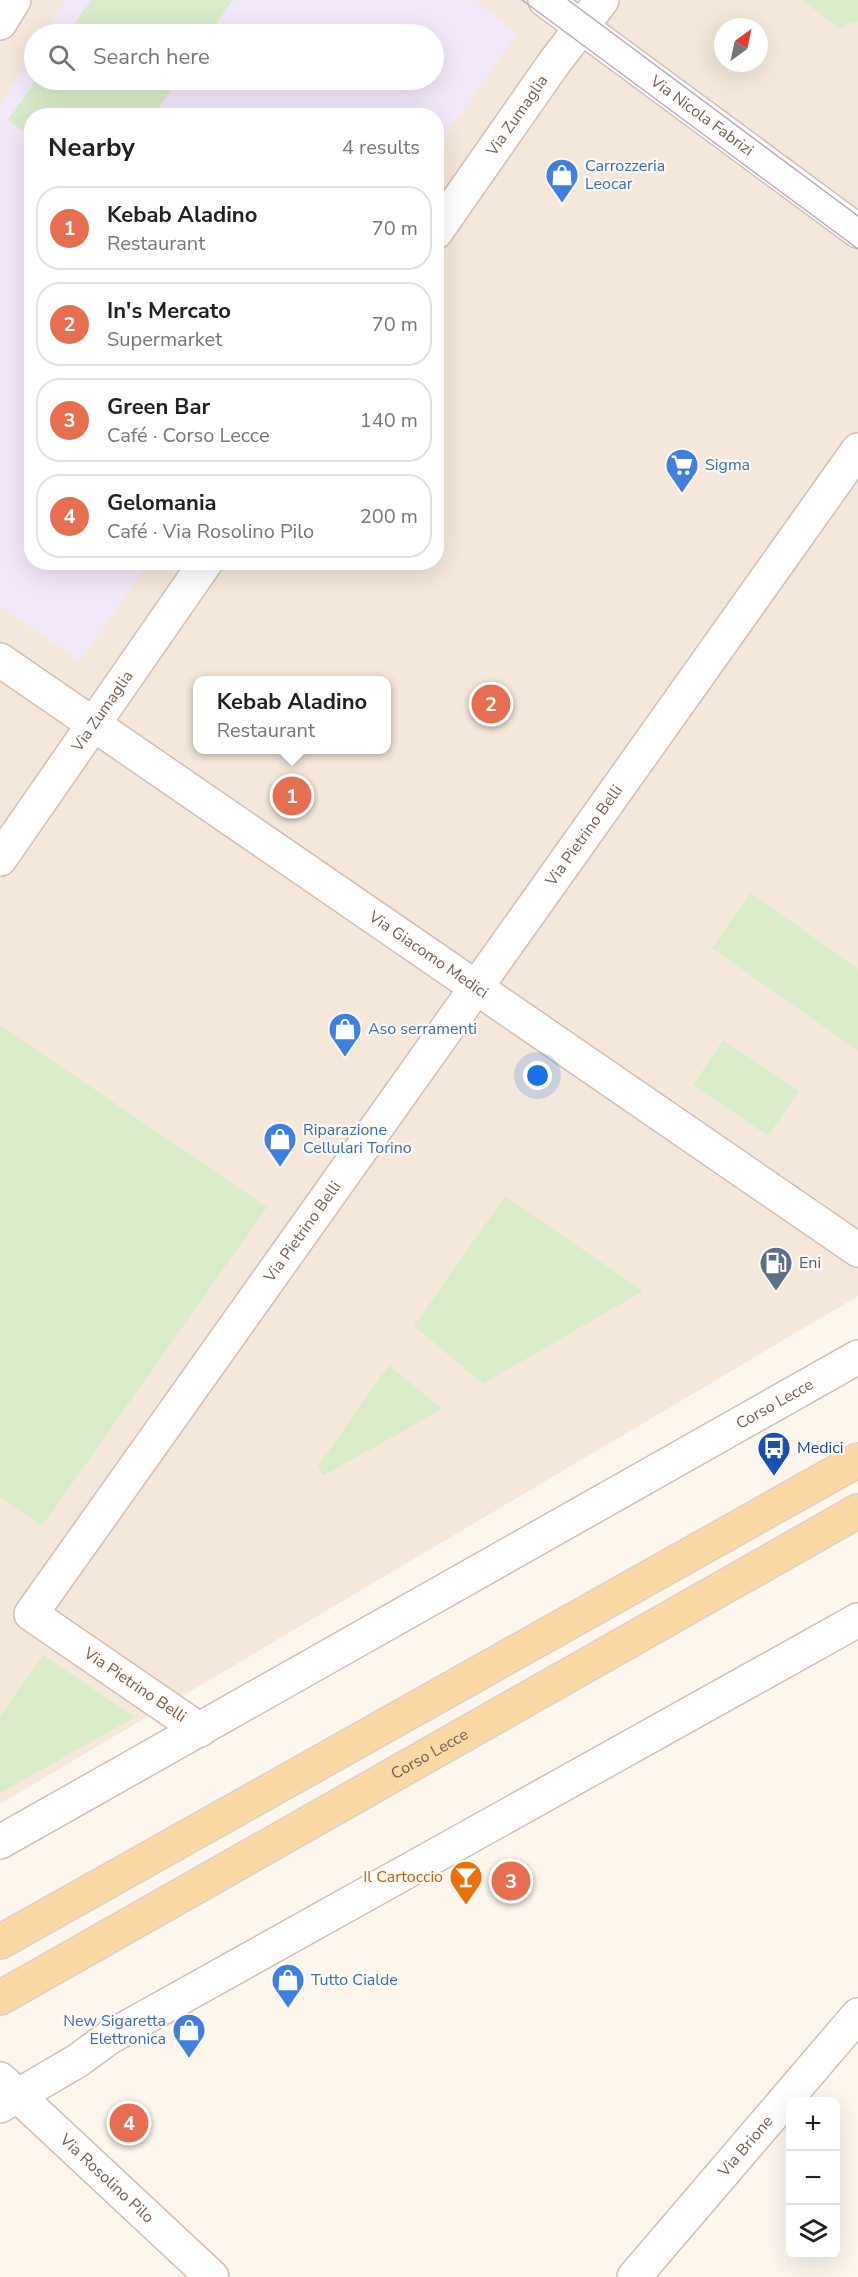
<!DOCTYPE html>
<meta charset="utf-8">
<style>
:root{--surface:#fff;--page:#f2f2f2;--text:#222;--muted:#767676;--line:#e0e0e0;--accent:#e76f51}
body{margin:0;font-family:"Nunito Sans",sans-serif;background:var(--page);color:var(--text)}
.controls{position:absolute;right:18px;bottom:18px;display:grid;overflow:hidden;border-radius:12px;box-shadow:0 6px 24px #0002}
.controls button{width:54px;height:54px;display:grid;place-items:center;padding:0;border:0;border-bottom:2px solid var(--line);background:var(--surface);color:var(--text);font:30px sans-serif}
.compass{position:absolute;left:714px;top:18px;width:54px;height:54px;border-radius:50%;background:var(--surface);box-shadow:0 6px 24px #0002;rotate:33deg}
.you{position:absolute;left:538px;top:1076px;width:21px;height:21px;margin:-15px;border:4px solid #fff;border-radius:50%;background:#1a73e8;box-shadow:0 0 0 9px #1a73e833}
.badge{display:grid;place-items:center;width:39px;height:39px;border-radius:50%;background:var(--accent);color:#fff;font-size:20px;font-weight:700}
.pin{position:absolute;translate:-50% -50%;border:3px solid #fff;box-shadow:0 2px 6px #0006}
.popup{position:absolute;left:193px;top:676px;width:198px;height:78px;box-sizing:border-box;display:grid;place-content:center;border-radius:12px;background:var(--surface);filter:drop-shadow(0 2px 4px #0005);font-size:20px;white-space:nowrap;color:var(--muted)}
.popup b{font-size:22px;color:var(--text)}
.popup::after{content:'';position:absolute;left:50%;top:100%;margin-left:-12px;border:12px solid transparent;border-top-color:var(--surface)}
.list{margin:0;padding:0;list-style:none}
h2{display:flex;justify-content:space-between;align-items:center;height:78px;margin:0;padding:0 24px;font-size:26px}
h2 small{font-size:20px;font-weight:400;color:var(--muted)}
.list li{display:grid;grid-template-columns:39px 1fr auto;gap:18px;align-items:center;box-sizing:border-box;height:84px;margin:0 12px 12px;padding:0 12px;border:2px solid var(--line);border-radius:24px}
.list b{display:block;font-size:22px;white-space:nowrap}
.list p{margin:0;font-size:20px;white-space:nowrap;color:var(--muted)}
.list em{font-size:20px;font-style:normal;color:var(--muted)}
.icon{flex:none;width:33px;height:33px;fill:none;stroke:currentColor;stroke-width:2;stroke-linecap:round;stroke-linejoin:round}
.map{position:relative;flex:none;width:858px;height:2277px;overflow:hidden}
.search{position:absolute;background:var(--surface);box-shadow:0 6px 24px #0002;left:24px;top:24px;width:420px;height:66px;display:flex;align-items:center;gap:15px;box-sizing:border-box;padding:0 21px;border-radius:33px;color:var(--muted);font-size:22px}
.panel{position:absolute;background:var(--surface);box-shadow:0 6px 24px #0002;left:24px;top:108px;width:420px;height:462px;border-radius:24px}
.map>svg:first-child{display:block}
</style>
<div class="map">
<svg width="858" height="2277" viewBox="0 0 858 2277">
<rect width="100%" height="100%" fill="#fdf6ec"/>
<path fill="#f5e8da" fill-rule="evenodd" d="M0 0H858V1296L0 1804ZM723 27H759V63H723ZM34 34H434V80H34ZM32 116H436V562H32ZM198 680H386V750H198Z"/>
<path fill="#f3e8fa" d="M66 0H474L517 33 437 148 436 116H32V562L148 563 80 661 0 606V105L34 50V80H434V34H44Z"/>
<g fill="#d8ecc9">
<path d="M91 0H233L209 34H67Z"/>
<path d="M802 0H858V22L850 23 840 29Z"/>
<path d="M36 80H178L153 115 32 116 31 137 8 120Z"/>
<path d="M751 893 858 969V1051L712 948Z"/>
<path d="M0 1025 267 1207 42 1526 0 1497Z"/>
<path d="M723 1040 799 1091 768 1136 693 1085Z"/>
<path d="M505 1196 643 1291 483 1384 414 1326Z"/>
<path d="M389 1365 442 1409 323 1476 318 1466Z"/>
<path d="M43 1655 135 1717 0 1793V1717Z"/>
</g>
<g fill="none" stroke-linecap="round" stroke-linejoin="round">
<g stroke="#d1beb0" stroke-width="36">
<g id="minor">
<path id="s1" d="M545 0 858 231"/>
<path d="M0 23 14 0"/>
<path id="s2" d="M436 232 554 63 602 0"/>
<path id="s3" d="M0 660 858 1250"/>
<path id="s4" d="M0 859 206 562"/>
<path id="s5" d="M200 1730 31 1614 858 450"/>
<path id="s6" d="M0 1842 858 1357"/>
<path id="s7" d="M0 2079 212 2277"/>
<path d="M0 2106 77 2061 110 2037 858 1620"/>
<path id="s8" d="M634 2277 858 2015"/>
</g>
</g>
<g stroke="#dad1cd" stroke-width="36">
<g id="major">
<path d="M0 1942 858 1460"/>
<path id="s9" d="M0 1998 858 1511"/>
</g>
</g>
<use href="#minor" stroke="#fff" stroke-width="33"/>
<use href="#major" stroke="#fbd9a5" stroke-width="33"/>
<g stroke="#b9a8c9" stroke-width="1.5">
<path d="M522 0 858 249"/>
<path d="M568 0 858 216"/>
</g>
</g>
<defs>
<g id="shop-pin" transform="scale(1.725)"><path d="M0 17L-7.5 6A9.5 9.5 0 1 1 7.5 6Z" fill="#3f7fe0" stroke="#fffaf3"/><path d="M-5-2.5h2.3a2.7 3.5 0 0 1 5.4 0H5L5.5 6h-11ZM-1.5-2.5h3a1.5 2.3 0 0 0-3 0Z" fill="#fff"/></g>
<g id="supermarket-pin" transform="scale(1.725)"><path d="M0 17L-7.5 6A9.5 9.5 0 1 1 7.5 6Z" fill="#3f7fe0" stroke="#fffaf3"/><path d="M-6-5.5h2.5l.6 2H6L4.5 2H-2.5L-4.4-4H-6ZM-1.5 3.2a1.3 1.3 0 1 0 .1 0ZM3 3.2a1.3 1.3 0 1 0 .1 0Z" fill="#fff"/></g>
<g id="fuel-pin" transform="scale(1.725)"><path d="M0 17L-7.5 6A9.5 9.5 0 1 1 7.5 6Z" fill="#5c6f8a" stroke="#fffaf3"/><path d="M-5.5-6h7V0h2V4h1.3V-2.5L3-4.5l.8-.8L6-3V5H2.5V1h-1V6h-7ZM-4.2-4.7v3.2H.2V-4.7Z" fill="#fff"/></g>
<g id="bus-pin" transform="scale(1.725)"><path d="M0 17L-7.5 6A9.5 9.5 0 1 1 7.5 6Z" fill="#1a4fb4" stroke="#fffaf3"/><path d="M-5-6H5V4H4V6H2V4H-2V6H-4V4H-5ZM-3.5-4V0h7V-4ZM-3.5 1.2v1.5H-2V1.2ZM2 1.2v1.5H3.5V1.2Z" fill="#fff"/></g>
<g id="bar-pin" transform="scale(1.725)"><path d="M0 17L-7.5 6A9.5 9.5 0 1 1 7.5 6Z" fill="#e8710a" stroke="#fffaf3"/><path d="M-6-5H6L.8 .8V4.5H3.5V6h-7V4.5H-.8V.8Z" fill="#fff"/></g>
</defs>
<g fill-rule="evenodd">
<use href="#shop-pin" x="562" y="175"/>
<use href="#supermarket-pin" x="682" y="465"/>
<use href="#shop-pin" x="345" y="1029"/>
<use href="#shop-pin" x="280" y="1139"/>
<use href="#fuel-pin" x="776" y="1263"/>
<use href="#bus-pin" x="774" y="1448"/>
<use href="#bar-pin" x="466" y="1877"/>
<use href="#shop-pin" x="288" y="1980"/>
<use href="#shop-pin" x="189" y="2030"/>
</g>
<g text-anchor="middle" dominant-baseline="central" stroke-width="4.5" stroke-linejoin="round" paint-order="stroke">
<g font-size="16" fill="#7a5c4d" stroke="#fffaf3">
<text stroke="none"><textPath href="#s2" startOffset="142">Via Zumaglia</textPath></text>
<text stroke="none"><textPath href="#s1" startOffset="195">Via Nicola Fabrizi</textPath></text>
<text stroke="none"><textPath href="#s4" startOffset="180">Via Zumaglia</textPath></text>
<text stroke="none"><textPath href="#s5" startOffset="1160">Via Pietrino Belli</textPath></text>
<text stroke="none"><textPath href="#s3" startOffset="520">Via Giacomo Medici</textPath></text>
<text stroke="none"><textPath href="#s5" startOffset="674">Via Pietrino Belli</textPath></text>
<text stroke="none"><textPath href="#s6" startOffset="890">Corso Lecce</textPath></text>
<text transform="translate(135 1685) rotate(34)">Via Pietrino Belli</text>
<text stroke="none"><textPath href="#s9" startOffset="494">Corso Lecce</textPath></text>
<text stroke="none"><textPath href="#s8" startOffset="172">Via Brione</textPath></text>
<text stroke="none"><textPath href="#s7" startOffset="146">Via Rosolino Pilo</textPath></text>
</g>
<g font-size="16" fill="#366cbe" stroke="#fffaf3" text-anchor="start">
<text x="585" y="166">Carrozzeria<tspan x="585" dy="18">Leocar</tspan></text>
<text x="705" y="465">Sigma</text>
<text x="368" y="1029">Aso serramenti</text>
<text x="303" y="1130">Riparazione<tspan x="303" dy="18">Cellulari Torino</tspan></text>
<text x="311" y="1980">Tutto Cialde</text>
<text x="166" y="2021" text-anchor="end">New Sigaretta<tspan x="166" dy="18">Elettronica</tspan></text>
</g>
<g font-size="16" fill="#4e5e75" stroke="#fffaf3" text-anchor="start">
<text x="799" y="1263">Eni</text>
</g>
<g font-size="16" fill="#164399" stroke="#fffaf3" text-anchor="start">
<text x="797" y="1448">Medici</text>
</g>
<g font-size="16" fill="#c56008" stroke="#fffaf3" text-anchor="end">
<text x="443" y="1877">Il Cartoccio</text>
</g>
</g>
</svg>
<div class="controls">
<button>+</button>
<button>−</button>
<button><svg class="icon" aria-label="layers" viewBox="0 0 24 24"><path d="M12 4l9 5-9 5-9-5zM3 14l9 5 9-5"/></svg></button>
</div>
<svg class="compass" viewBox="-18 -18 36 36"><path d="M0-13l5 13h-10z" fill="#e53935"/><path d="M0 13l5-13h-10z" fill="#767676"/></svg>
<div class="you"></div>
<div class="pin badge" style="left:292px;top:796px">1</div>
<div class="popup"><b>Kebab Aladino</b>Restaurant</div>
<div class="pin badge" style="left:491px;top:704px">2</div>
<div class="pin badge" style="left:511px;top:1881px">3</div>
<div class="pin badge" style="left:129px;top:2123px">4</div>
<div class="search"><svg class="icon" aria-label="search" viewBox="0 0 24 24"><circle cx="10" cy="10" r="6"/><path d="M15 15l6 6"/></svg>Search here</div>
<section class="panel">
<h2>Nearby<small>4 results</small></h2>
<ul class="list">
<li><span class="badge">1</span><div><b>Kebab Aladino</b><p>Restaurant</p></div><em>70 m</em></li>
<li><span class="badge">2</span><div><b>In's Mercato</b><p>Supermarket</p></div><em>70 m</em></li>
<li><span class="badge">3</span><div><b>Green Bar</b><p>Café · Corso Lecce</p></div><em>140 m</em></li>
<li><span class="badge">4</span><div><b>Gelomania</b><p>Café · Via Rosolino Pilo</p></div><em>200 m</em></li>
</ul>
</section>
</div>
